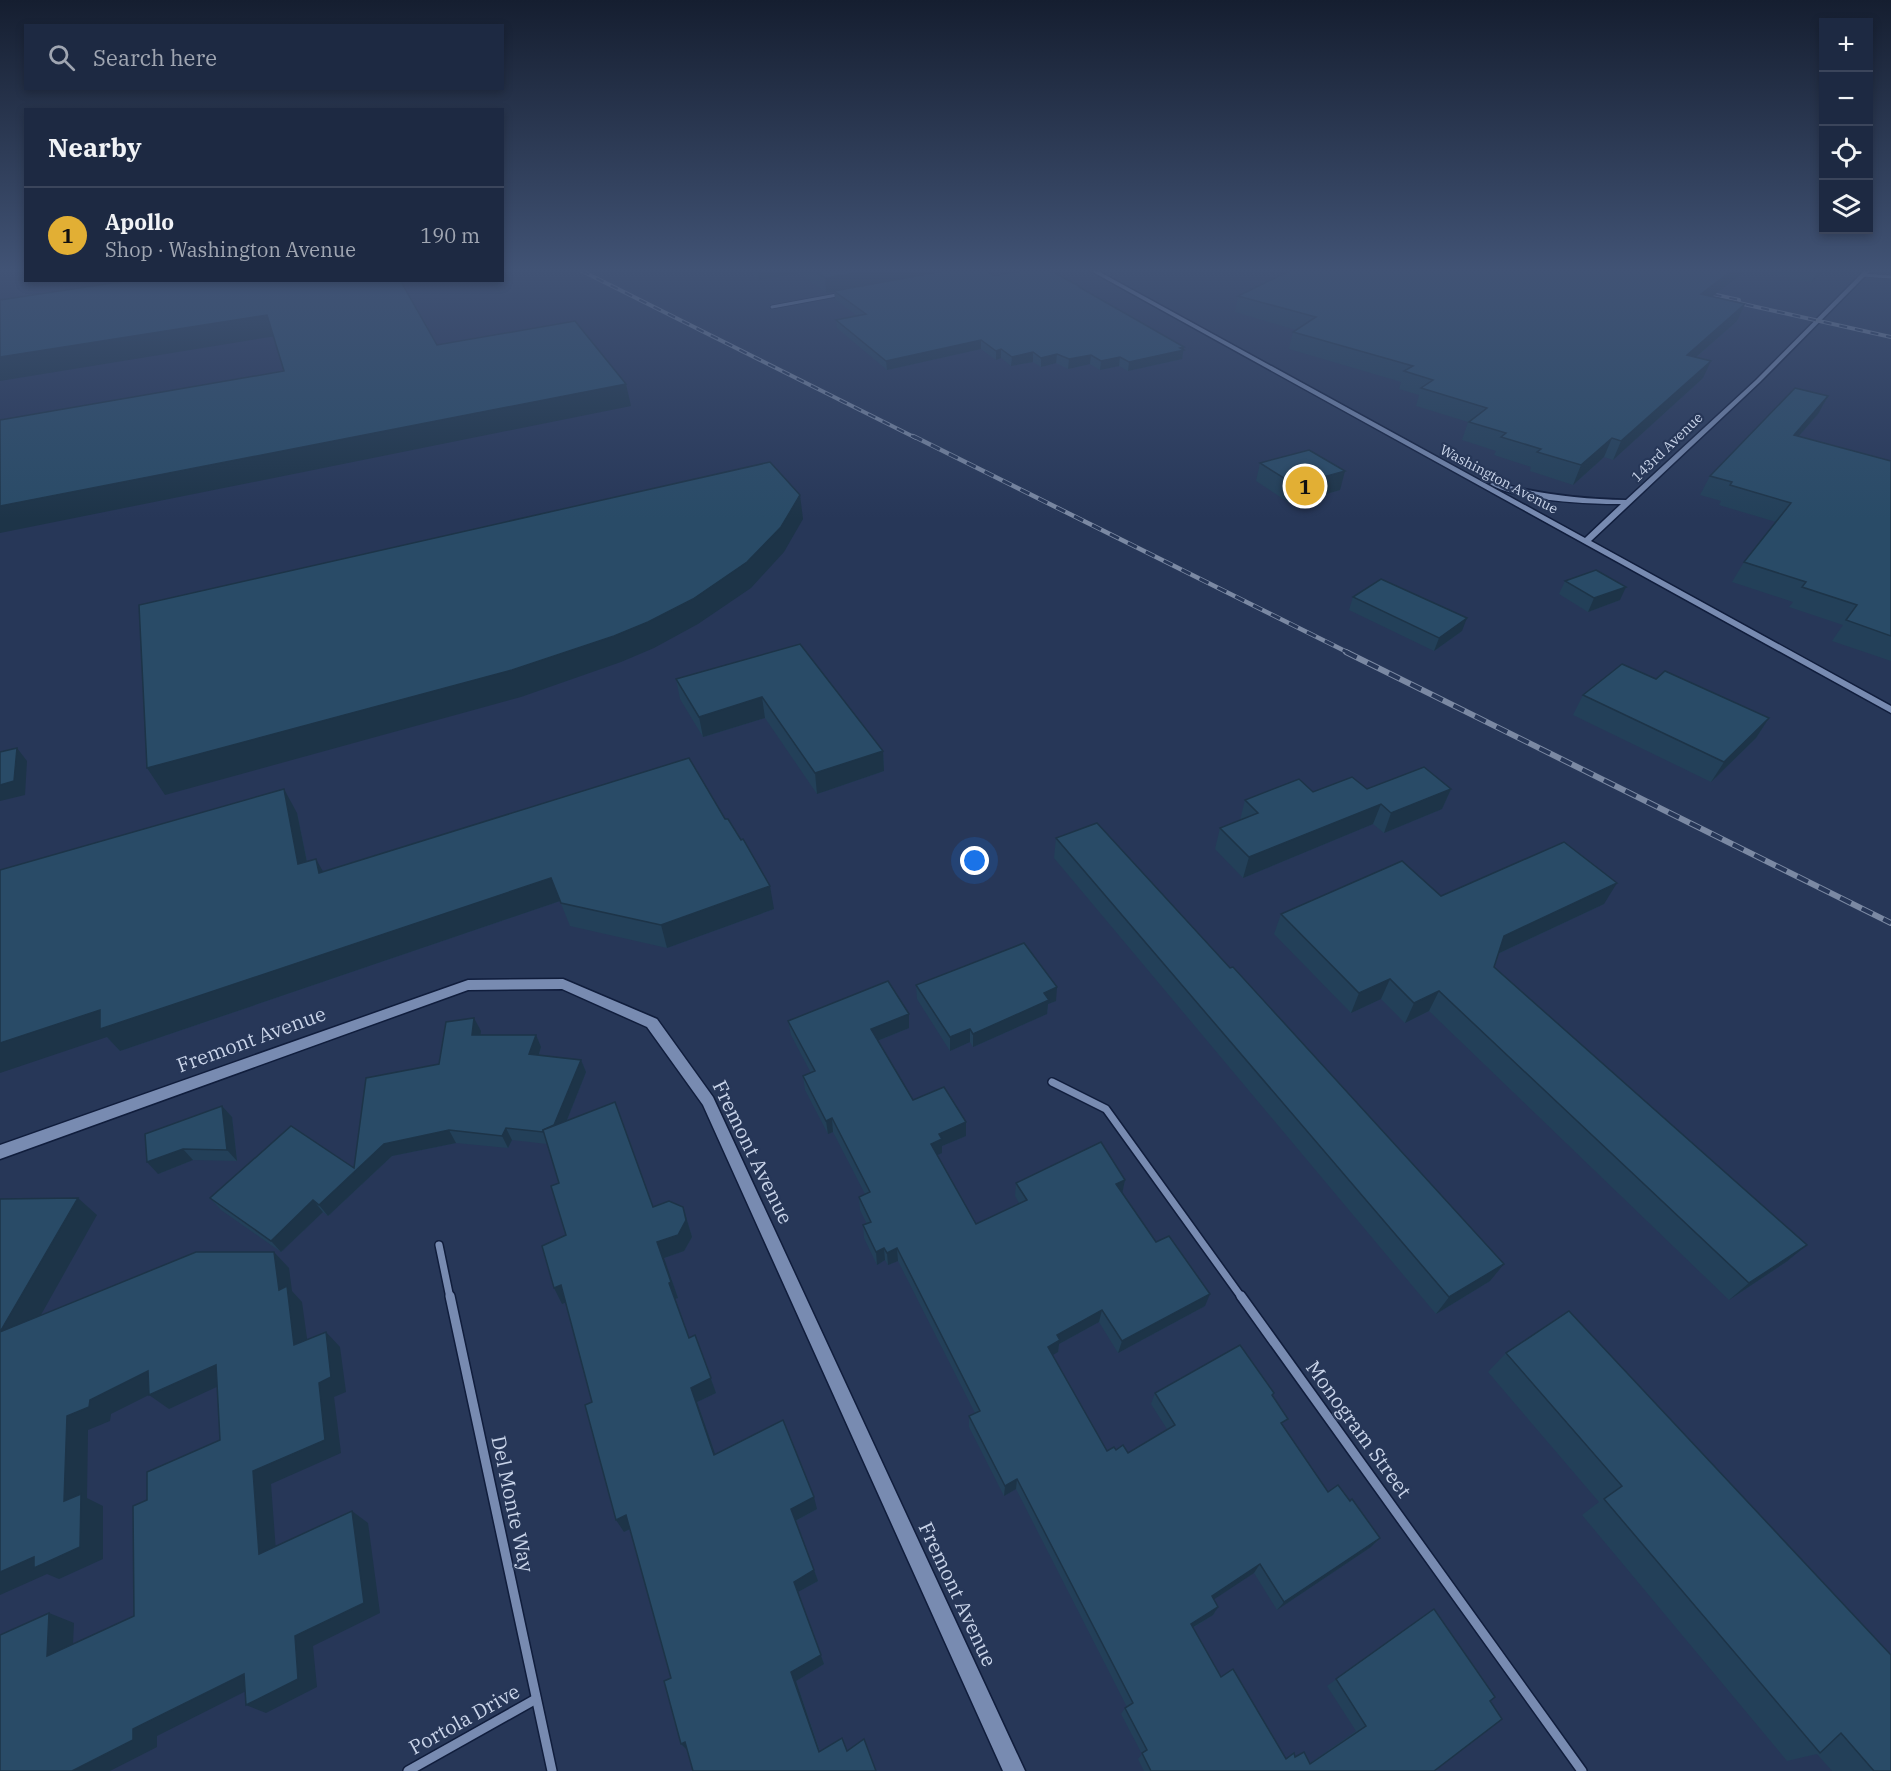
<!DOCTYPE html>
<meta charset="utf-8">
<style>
:root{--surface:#1d2942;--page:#253149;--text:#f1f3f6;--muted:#a0a6b2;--line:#3b455b;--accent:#e2af34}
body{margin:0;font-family:"IBM Plex Serif",serif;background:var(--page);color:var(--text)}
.controls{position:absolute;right:18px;top:18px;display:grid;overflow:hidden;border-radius:0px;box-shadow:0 3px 9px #0003}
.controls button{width:54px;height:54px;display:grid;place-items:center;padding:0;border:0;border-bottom:2px solid var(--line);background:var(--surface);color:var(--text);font:30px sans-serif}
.you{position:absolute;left:975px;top:861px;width:21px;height:21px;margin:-15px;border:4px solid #fff;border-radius:50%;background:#1a73e8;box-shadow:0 0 0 9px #1a73e833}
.badge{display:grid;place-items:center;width:39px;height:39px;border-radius:50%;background:var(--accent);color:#111;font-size:20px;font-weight:700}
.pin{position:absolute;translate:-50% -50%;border:3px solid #fff;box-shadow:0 2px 6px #0006}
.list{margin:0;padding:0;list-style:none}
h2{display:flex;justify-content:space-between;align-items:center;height:78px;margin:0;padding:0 24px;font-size:26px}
h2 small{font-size:20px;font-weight:400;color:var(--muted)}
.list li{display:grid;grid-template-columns:39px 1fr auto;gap:18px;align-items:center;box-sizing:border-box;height:96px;padding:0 24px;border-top:2px solid var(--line)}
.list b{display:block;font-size:22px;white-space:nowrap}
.list p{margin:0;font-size:20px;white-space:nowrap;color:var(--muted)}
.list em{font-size:20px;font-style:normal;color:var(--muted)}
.icon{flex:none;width:33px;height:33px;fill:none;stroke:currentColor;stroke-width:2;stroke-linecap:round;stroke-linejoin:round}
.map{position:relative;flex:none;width:1891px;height:1771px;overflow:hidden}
.search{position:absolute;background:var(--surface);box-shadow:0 3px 9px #0003;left:24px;top:24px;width:480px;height:66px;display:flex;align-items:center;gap:15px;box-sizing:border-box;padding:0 21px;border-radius:0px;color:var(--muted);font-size:22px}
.panel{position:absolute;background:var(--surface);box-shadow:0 3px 9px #0003;left:24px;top:108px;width:480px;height:174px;border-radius:0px}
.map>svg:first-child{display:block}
</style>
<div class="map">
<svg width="1891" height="1771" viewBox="0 0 1891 1771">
<rect width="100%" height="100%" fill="#273758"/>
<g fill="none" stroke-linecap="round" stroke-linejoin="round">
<g stroke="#101d3c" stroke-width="4.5">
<g id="street-far2">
<path d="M1863 275 1891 277"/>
<path d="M772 307 842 294"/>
</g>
</g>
<g stroke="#101d3c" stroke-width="10">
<g id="street-far1">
<path d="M1052 1082 1106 1109 1242 1298"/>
<path d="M439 1245 450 1298"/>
</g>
</g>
<g stroke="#101d3c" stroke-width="12">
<g id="street">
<path d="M450 1296 552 1771"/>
<path d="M1241 1296 1582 1771"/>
<path d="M408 1771 536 1699"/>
</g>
</g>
<g stroke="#101d3c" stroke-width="3">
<g id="secondary">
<path d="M1091 271H1098L1585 538 1621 504C1589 504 1516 501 1490 484L1494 482C1538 494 1580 499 1626 500L1756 380 1864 271H1870L1760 382 1591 541 1891 706V713Z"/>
<path d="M563 979 657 1019 713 1097 1025 1771H1003L703 1105 647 1027 562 989 468 990 0 1159V1145L468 980Z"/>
</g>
</g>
<use href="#street-far2" stroke="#788bb1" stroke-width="3"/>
<use href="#street-far1" stroke="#788bb1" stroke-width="7"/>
<use href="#street" stroke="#788bb1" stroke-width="9"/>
<use href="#secondary" fill="#788bb1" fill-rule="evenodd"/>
<g stroke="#7b89a3" stroke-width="4">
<g id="rail-far2">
<path d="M582 271 916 438"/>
<path d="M1698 291 1739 300"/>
<path d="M1730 301 1891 337"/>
</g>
</g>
<g stroke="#7b89a3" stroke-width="4.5">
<path id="rail-far1" d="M913 436 1349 653"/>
</g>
<g stroke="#7b89a3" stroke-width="6">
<path id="rail" d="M1346 652 1891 923"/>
</g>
<use href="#rail-far2" stroke="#273758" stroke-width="2" stroke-dasharray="8" stroke-linecap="butt"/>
<use href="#rail-far1" stroke="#273758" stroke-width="3" stroke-dasharray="10" stroke-linecap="butt"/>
<use href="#rail" stroke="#273758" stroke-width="4" stroke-dasharray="12" stroke-linecap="butt"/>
</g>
<g fill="#234059">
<path d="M749 271H987L994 276 1079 286V288L1184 347 1182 359 1128 371 1119 366 1100 370 1090 364 1068 369 1056 363 1041 367 1033 362 1011 366 1001 358 996 360 981 349 887 370 837 328 836 320 857 316 835 299 834 292 826 293 799 273 759 280Z"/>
<path d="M1745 271 1712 296 1737 321 1697 357 1703 378 1613 460 1604 457 1573 485 1530 471 1531 467 1494 455 1496 451 1462 440 1468 422 1416 406 1419 395 1399 389 1401 382 1289 349 1293 332 1296 330 1235 312 1238 296Z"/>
<path d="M1757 271H1824L1811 283Z"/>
<path d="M1828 396 1818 414 1799 436 1891 461V661L1832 641 1843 625 1789 607 1793 602 1732 582 1744 562 1776 522 1719 505 1721 501 1700 495 1710 476Z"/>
<path d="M1260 463 1340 490 1291 504 1256 481Z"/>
<path d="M1565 581 1620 600 1588 612 1559 594Z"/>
<path d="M1353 597 1462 631 1434 651 1349 610Z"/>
<path d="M800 644 883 751 884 771 817 794 765 718 703 737 680 699 676 679Z"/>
<path d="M1656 679 1769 718 1756 738 1711 782 1573 715 1583 695Z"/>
<path d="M689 758 774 909 667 948 570 926 560 901 120 1051 107 1037 297 813 307 861 323 871Z"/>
<path d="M1367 789H1451L1442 809 1384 833 1373 824 1243 878 1215 849 1220 828 1240 820 1245 800 1313 792Z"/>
<path d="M1056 838 1230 968 1490 1281 1436 1314 1054 858Z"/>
<path d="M1441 896 1604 904 1498 954 1494 967 1807 1245 1786 1262 1729 1300 1429 1011 1405 1023 1381 999 1351 1013 1274 934 1281 914Z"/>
<path d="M916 985 1056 1001 1048 1004 1047 1014 973 1047 970 1042 950 1051 917 999Z"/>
<path d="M788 1021 909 1028 878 1041 913 1100 966 1122V1136L942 1146V1153L937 1155 976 1224 1019 1203 1015 1196 1016 1183 1125 1180 1122 1192 1156 1242 1205 1306 1118 1353 1099 1322 1059 1344 1058 1352 1052 1355 1107 1451 1116 1450 1128 1453 1167 1429 1151 1404 1155 1393 1273 1396 1284 1427 1328 1492 1350 1501 1380 1538 1371 1547 1277 1610 1254 1573 1214 1599 1218 1607 1213 1615 1193 1628 1221 1677 1285 1759 1294 1753 1295 1757 1310 1763 1356 1731 1327 1686 1434 1609 1490 1701 1434 1771H1144L1138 1759 1142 1754 1121 1714 1125 1708 1127 1707 1016 1489 1004 1496 969 1427V1416L975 1413 898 1261 888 1265 885 1260 877 1265 864 1238 863 1225 867 1224 860 1210 859 1197 865 1194 833 1132 828 1134 805 1090 803 1076 811 1073 791 1035Z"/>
<path d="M481 1031 480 1035H536L541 1047 539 1055 581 1060 586 1072 567 1120 653 1206 683 1207 692 1237 684 1251 664 1258 678 1298 675 1299 689 1338 695 1335 716 1393 697 1402 715 1454 817 1509 796 1521 818 1581 798 1592 824 1664 796 1681 820 1751 845 1745 847 1750 876 1771 687 1750 681 1744 671 1678 630 1529 624 1532 592 1402 565 1302 562 1304 566 1235 559 1183 547 1144 512 1140 508 1148 456 1143 392 1156 328 1216 323 1212 281 1252 221 1210 210 1198 354 1168 439 1064Z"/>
<path d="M222 1106 232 1117 237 1161 193 1160 158 1174Z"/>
<path d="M1506 1353 1891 1771H1832L1817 1754 1787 1761 1582 1515 1599 1502 1488 1372Z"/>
</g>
<g fill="#1d3448">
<path d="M758 271H799V273L759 280Z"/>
<path d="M867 271H948L826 293 825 278Z"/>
<path d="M1731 271H1745L1694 311 1701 294Z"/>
<path d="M1817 271H1824L1811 283Z"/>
<path d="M1745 304 1737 321 1679 372 1687 355Z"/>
<path d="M267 315 276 336 0 381V357Z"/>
<path d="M981 340V349L887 370 886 361Z"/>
<path d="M1184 347 1182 359 1128 371 1129 362Z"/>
<path d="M1001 349V358L996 360V351Z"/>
<path d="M1033 352V362L1011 366 1012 357Z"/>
<path d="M1057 354 1056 363 1041 367V358Z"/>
<path d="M1091 355 1090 364 1068 369 1069 359Z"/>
<path d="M1120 357 1119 366 1100 370 1101 361Z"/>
<path d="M1711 361 1703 378 1613 460 1621 441Z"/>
<path d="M626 384 631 406 0 533V506Z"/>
<path d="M1828 396 1818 414 1783 454 1794 435Z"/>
<path d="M1612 438 1604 457 1573 485 1581 465Z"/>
<path d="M1345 471 1340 490 1291 504 1295 485Z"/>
<path d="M800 495 803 519 784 552 751 588 698 624 654 648 621 662 521 697 165 795 147 768Z"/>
<path d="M1626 587 1620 600 1588 612 1594 598Z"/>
<path d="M1467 618 1462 631 1434 651 1439 638Z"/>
<path d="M762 697 765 718 703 737 699 717Z"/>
<path d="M1769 718 1756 738 1711 782 1724 762Z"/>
<path d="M17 748 27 761 25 795 0 801V785Z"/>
<path d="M883 751 884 771 817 794 815 773Z"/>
<path d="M284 789 297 813 312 887 298 864Z"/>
<path d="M1451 789 1442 809 1384 833 1391 813Z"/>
<path d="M1381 804 1373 824 1243 878 1249 857Z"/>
<path d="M316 859 329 882 319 873Z"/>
<path d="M551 878 560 901 120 1051 107 1037 0 1073V1043L100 1010Z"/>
<path d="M1617 883 1604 904 1493 956 1504 936Z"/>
<path d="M770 886 774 909 667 948 661 925Z"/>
<path d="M1390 979 1381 999 1351 1013 1359 993Z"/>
<path d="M1057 987 1056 1001 1048 1004 1047 1014 973 1047V1034L1044 993Z"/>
<path d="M1439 991 1429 1011 1405 1023 1414 1003Z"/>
<path d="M909 1014V1028L872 1043 871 1029Z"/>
<path d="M474 1018 481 1031 479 1047 472 1035Z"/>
<path d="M970 1029V1042L950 1051V1037Z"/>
<path d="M536 1035 541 1047 535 1067 529 1054Z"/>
<path d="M581 1060 586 1072 557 1145 551 1133Z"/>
<path d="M222 1106 232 1117 237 1161 227 1150Z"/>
<path d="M832 1118 833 1132 828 1134 826 1121Z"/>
<path d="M966 1122V1136L942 1146V1153L931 1158V1144L939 1134Z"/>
<path d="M506 1128 512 1140 508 1148 502 1136Z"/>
<path d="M449 1130 456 1143 392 1156 328 1216 319 1205 384 1144Z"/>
<path d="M183 1149 193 1160 158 1174 147 1162Z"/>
<path d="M1125 1180 1122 1194 1116 1184Z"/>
<path d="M78 1198 97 1215 23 1347 0 1332Z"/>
<path d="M313 1200 323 1212 281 1252 271 1241Z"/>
<path d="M683 1207 692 1237 684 1251 664 1258 678 1298 675 1299 695 1353 669 1283 657 1242Z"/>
<path d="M1807 1245 1786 1262 1729 1300 1749 1283Z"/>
<path d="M884 1248 885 1260 877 1265 876 1252Z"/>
<path d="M897 1248 898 1261 888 1265 887 1253Z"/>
<path d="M274 1252 289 1268 292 1291 302 1302 310 1360 294 1345 279 1290Z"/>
<path d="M1504 1264 1490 1281 1436 1314 1449 1297Z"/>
<path d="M561 1285 569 1301 562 1304 554 1288Z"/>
<path d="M1210 1294 1205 1306 1118 1353 1122 1341Z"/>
<path d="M1102 1310 1099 1322 1059 1344 1058 1352 1046 1359 1048 1347 1057 1335Z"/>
<path d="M326 1332 340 1347 346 1392 334 1397 341 1453 271 1484 277 1565 259 1554 253 1471 319 1383Z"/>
<path d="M695 1335 716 1393 697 1402 720 1468 714 1455 691 1388Z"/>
<path d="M216 1365 234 1379 169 1409 149 1395Z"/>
<path d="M148 1371 167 1386 111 1414 110 1421 88 1430 87 1498 103 1506V1559L59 1579 47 1574 0 1595V1572L34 1557 64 1501 67 1416 90 1400Z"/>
<path d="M1017 1479 1016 1489 1004 1496 1005 1486Z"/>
<path d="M814 1497 817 1509 795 1521 791 1509Z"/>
<path d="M352 1511 368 1523 380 1613 313 1646 317 1687 266 1713 246 1705 295 1636Z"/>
<path d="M626 1515 634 1527 624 1532 616 1520Z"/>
<path d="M1380 1538 1371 1547 1277 1610 1284 1602Z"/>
<path d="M1260 1564 1254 1573 1207 1604 1212 1596Z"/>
<path d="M814 1570 818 1581 798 1592 824 1664 796 1681 822 1759 819 1752 791 1672 794 1582Z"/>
<path d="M1218 1607 1213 1615 1185 1632 1191 1624Z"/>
<path d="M49 1613 74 1623 72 1665 47 1656Z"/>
<path d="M244 1674 264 1682 157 1736V1747L110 1771H72L133 1729Z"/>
<path d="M685 1742 688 1751 681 1744Z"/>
</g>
<g fill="#294b67" stroke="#1d3448" stroke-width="1.5">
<path d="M815 271H867L825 278Z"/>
<path d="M944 271H987L994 276 1019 271H1051L1079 286V287L1184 347 1180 348 1184 350 1129 362 1120 357 1101 361 1091 355 1069 359 1057 354 1041 358 1033 352 1012 357 1001 349 996 351 981 340 886 361 836 320 866 314 834 291Z"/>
<path d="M1289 271H1731L1701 294 1745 304 1687 355 1711 361 1621 441 1612 438 1581 465 1537 452 1541 449 1501 437 1506 433 1469 422 1487 408 1421 388 1433 380 1404 371 1413 366 1293 332 1316 317 1238 296Z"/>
<path d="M132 280H400L437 345 575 321 626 384 0 506V420L284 371 267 315 0 357V300Z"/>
<path d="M1795 388 1828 396 1794 435 1891 461V636L1846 620 1857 605 1802 587 1806 582 1744 562 1791 503 1730 485 1732 482 1710 476Z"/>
<path d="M1309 450 1345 471 1295 485 1260 463Z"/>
<path d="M770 462 800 495 781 527 747 562 693 599 648 622 614 636 512 670 147 768 139 605Z"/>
<path d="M1596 570 1626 587 1594 598 1565 581Z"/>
<path d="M1381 579 1467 618 1439 638 1353 597Z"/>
<path d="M800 644 883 751 815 773 762 697 699 717 676 679Z"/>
<path d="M1622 664 1656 679 1665 671 1769 718 1724 762 1583 695Z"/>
<path d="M17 748 14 781 0 785V752Z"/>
<path d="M689 758 725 819H728L741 840 743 839 770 886 661 925 561 903 551 878 100 1029V1010L0 1043V870L284 789 298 864 316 859 319 873Z"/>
<path d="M1424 767 1451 789 1391 813 1381 804 1249 857 1220 828 1258 813 1245 800 1299 779 1313 792 1352 777 1367 789Z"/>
<path d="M1097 823 1230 968 1233 967 1504 1264 1449 1297 1056 838Z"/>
<path d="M1564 842 1617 883 1504 936 1494 967 1807 1245 1749 1283 1439 991 1414 1003 1390 979 1359 993 1281 914 1402 861 1441 896Z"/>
<path d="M1024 943 1057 987 1044 993 1049 1000 973 1034 970 1029 950 1037 916 985Z"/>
<path d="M888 981 909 1014 871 1029 913 1100 944 1087 966 1122 939 1134 942 1139 931 1144 976 1224 1027 1200 1016 1183 1101 1142 1125 1180 1116 1184 1156 1242 1169 1236 1210 1294 1122 1341 1102 1310 1057 1335 1060 1340 1048 1347 1107 1451 1114 1447 1116 1450 1123 1445 1128 1453 1175 1425 1155 1393 1240 1345 1274 1393 1272 1395 1288 1419 1281 1423 1328 1492 1338 1485 1350 1501 1352 1499 1380 1538 1284 1602 1260 1564 1212 1596 1218 1607 1191 1624 1221 1677 1233 1669 1286 1759 1294 1753 1295 1757 1304 1752 1310 1764 1366 1726 1336 1679 1434 1609 1495 1697 1490 1701 1502 1719 1434 1771H1151L1142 1753 1147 1750 1125 1708 1133 1703 1017 1479 1005 1486 969 1416 980 1411 897 1248 887 1253 884 1248 876 1252 863 1225 871 1222 859 1197 870 1192 832 1118 826 1121 803 1076 815 1071 788 1021Z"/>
<path d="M474 1018 472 1035H536L529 1054 581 1060 554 1125 543 1130V1132L506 1128 502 1136 449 1130 384 1144 319 1205 313 1200 271 1241 210 1198 291 1126 354 1168 366 1078 439 1064 446 1022Z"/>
<path d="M615 1102 653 1207 669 1201 683 1207 686 1220 678 1235 657 1242 671 1282 669 1283 689 1338 695 1335 711 1378 691 1388 714 1455 783 1420 814 1497 791 1509 814 1570 794 1582 821 1655 791 1672 819 1752 842 1738 847 1751 864 1739 876 1771H693L685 1742 681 1744 664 1681 671 1678 626 1515 616 1520 585 1405 592 1402 561 1285 554 1288 542 1246 566 1235 551 1186 559 1183 543 1130Z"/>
<path d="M222 1106 227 1150 183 1149 147 1162 145 1134Z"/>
<path d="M78 1198 0 1332 196 1252H274L279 1290 287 1286 294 1345 326 1332 331 1377 319 1383 325 1440 253 1471 259 1554 352 1511 364 1603 295 1636 298 1679 246 1705 244 1674 133 1729V1740L72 1771H0V1635L49 1613 47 1656 134 1616 133 1506 147 1500V1472L220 1440 216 1365 149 1395 148 1371 90 1400 89 1407 67 1416 64 1501 81 1494 80 1547 34 1568V1557L0 1572V1199Z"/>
<path d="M1569 1311 1891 1655V1771H1874L1841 1733 1820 1753 1604 1499 1622 1486 1506 1353Z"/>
</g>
<linearGradient id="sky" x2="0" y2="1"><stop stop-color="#151e30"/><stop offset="0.52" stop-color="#415375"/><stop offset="1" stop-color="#415375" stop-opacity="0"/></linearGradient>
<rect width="1891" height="519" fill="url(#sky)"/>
<g text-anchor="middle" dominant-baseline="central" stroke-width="4.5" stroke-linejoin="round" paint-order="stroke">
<g font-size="14" fill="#c9d4e9" stroke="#273758">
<text transform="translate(1667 447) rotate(-44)">143rd Avenue</text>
<text transform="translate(1499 479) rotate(28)">Washington Avenue</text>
</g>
<g font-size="20" fill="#c9d4e9" stroke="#273758">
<text transform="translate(251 1039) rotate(-20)">Fremont Avenue</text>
<text transform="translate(753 1152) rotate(64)">Fremont Avenue</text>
<text transform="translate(1359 1429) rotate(54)">Monogram Street</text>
<text transform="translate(513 1504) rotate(78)">Del Monte Way</text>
<text transform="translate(958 1594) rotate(65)">Fremont Avenue</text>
<text transform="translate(464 1719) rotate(-29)">Portola Drive</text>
</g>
</g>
</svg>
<div class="controls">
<button>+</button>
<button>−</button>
<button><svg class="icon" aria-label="locate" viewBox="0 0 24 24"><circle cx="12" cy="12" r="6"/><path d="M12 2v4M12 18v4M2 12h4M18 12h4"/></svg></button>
<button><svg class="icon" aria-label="layers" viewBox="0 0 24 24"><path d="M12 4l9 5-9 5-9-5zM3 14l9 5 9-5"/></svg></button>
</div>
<div class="you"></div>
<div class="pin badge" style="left:1305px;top:486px">1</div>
<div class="search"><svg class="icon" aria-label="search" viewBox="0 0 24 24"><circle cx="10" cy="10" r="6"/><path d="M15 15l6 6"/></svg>Search here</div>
<section class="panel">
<h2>Nearby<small></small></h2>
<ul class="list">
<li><span class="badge">1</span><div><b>Apollo</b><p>Shop · Washington Avenue</p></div><em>190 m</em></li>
</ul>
</section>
</div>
